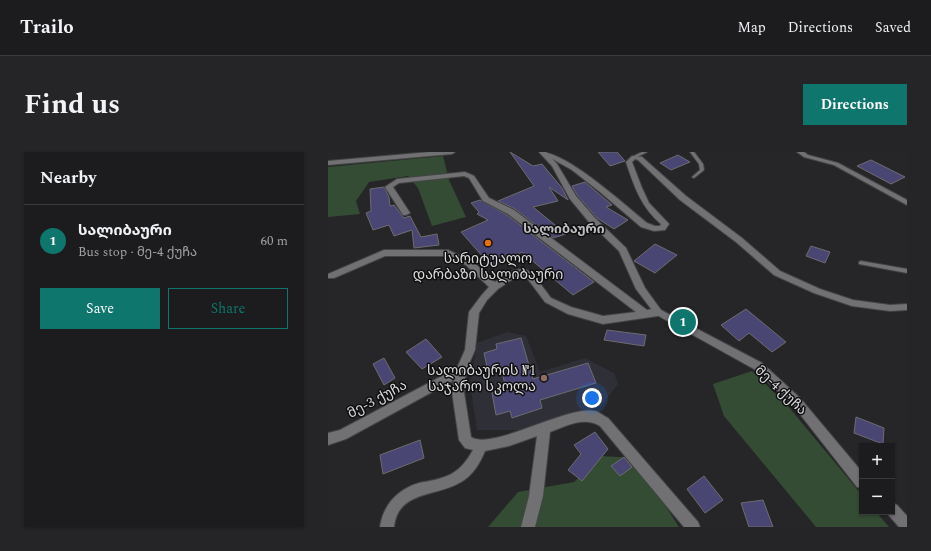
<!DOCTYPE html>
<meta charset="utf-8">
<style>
:root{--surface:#1c1c1e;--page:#252527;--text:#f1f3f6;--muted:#a0a1a4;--line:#3a3a3c;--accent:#0f766e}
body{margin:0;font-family:Spectral,"Noto Sans Georgian",serif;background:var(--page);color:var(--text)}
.controls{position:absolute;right:12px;bottom:12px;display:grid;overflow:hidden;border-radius:0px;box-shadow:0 1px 3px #0004}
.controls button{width:36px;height:36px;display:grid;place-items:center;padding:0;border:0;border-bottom:1px solid var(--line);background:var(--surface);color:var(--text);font:20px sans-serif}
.you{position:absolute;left:264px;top:246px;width:14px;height:14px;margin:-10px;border:3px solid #fff;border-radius:50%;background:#1a73e8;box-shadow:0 0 0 6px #1a73e833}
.badge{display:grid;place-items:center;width:26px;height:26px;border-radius:50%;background:var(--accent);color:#fff;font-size:13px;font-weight:700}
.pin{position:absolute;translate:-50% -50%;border:2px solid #fff;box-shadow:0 1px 4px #0006}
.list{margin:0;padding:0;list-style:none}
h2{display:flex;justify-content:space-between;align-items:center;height:52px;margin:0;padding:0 16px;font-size:17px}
h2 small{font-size:13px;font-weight:400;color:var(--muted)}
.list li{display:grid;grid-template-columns:26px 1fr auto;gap:12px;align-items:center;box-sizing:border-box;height:72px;padding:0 16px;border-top:1px solid var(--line)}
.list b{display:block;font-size:15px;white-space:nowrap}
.list p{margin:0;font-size:13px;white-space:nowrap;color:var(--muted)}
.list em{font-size:13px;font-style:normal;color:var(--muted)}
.actions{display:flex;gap:8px;padding:12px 16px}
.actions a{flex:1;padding:9px 0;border:1px solid var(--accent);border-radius:0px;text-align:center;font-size:14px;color:var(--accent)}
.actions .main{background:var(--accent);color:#fff}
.map{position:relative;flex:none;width:579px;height:375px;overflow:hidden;border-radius:0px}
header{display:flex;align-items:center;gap:24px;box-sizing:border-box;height:56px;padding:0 20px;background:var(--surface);border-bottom:1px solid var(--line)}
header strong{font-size:19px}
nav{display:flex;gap:22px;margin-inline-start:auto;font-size:14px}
.intro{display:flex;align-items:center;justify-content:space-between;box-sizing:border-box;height:96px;padding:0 24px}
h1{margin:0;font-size:28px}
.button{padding:10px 18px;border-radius:0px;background:var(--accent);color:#fff;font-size:14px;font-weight:700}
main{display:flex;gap:24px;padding:0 24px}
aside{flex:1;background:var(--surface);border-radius:0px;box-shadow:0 1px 3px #0004}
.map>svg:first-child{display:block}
</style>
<header>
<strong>Trailo</strong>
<nav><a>Map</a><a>Directions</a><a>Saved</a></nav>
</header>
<div class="intro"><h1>Find us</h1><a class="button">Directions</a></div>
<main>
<aside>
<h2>Nearby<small></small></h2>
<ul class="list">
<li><span class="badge">1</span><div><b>სალიბაური</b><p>Bus stop · მე-4 ქუჩა</p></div><em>60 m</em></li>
</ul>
<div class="actions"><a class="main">Save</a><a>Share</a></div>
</aside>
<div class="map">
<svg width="579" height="375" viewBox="0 0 579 375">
<rect width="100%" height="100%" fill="#262628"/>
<path fill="#2f2f37" d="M179 180 198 184 212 220 257 206 286 221 290 232 273 254 202 278H149L142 232 149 191Z"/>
<g fill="#344c33">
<path d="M115 4 121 28 138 65 104 74 90 36 80 24 41 30 28 49 32 62 0 65V15Z"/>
<path d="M424 219 459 253 534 343V360H548L561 375H488L396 264 385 232Z"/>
<path d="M273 304 307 306 351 375H160L190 340 246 330Z"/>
</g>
<g fill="#4a4673" stroke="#6c6c6f">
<path d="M182 0 205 14 214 12 234 36 240 48 221 35 230 49 205 55 238 82 225 86 187 57 170 49 206 34Z"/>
<path d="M270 0H289L297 9 282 14Z"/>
<path d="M350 3 362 10 343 18 332 11Z"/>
<path d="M543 8 577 25 563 32 529 14Z"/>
<path d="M257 30 284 53 278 55 300 68 286 77 269 66 249 43 244 34Z"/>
<path d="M56 35 61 45 62 54 66 53 76 66 82 64 93 85 109 82 111 93 86 96 84 78 66 84 61 73 45 78 38 61 43 59 42 37Z"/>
<path d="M152 48 179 63 266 130 245 143 194 100 164 115 133 80 160 68 149 62 151 60 143 51Z"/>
<path d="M327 92 349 103 327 121 306 109Z"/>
<path d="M483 94 502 100 497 111 478 104Z"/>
<path d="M418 157 458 190 444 200 421 181 411 189 393 173Z"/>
<path d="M279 178 318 183 316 194 276 188Z"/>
<path d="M193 186 205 227 260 211 268 231 212 248 214 256 184 266 182 259 168 263 164 241 178 237 173 215 160 219 156 201 169 197 168 192Z"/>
<path d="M98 187 114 205 94 217 78 200Z"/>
<path d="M56 206 67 226 56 233 45 212Z"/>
<path d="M528 265 556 276 555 292 526 281Z"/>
<path d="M267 280 280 297 254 329 240 318 253 302 246 293Z"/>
<path d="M92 288 96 306 55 322 52 303Z"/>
<path d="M296 305 304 315 292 324 283 314Z"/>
<path d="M376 324 395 348 377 361 359 337Z"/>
<path d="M435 348 445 375H421L413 351Z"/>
</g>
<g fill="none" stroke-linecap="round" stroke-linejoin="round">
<g stroke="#444446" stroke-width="2">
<g id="service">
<path d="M314 0H319L307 6 304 5Z"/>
<path d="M362 0H366L375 12 376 18 366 26 364 25 372 18 371 12Z"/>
<path d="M533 109 579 117V121L531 112V110Z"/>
</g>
</g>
<g stroke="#444446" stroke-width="2">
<g id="minor">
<path d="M102 0H127L124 2 0 13V9Z"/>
<path d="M212 0C239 0 297 53 319 71L327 74H332L333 72C313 55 306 34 298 10L304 4 314 5 358 44 414 86 452 119 492 137 525 148 562 153 579 152V158L562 159 524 154 486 141 446 123 408 90 352 48 310 8 307 7 304 10 314 36 321 51 341 72 337 78 326 79 313 75 272 40 244 18Z"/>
<path d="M469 0H476L480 3 510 11 579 48V53L506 13 476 5Z"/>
<path d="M137 20 146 24 161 46 186 58 319 158 330 156 335 160 330 164 275 172 240 162 217 150 199 126 195 123H191L170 137 159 148 151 161 147 198 138 219 136 240 143 285C164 299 239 253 267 259 271 260 276 264 280 266L370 370 372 375H356L272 274C256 264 238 274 222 280L215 344 207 375H193L201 344 209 284 181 294 157 299C152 311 145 323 133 330 109 345 70 338 66 375H52C55 353 70 337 91 331 100 329 110 328 119 324 130 320 139 309 145 298L137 296 131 288 124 240 126 228 18 287 0 293V281L12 278 129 216 137 198 141 160 153 144 161 135 138 113 119 104H57L6 126H0V122L56 98H120L144 109 167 130 186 118 197 117 205 122 223 146 243 155 275 164 308 160 180 62 155 49 141 26 136 24 71 31 65 35 82 61 78 63H75L57 35 69 27Z"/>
</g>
</g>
<g stroke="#444446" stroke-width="2">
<g id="tertiary">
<path d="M211 0H218L229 12 248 44 267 66 298 96 317 136 333 158 434 211 472 246 534 320V336L529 335 464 252 426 217 327 162 308 137 291 99 261 70 242 47 224 14Z"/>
<path d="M564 351 569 353 579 364V375H571L558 360H564Z"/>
</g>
</g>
<use href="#service" fill="#717174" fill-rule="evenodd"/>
<use href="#minor" fill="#717174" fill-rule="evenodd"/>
<use href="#tertiary" fill="#717174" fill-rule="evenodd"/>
</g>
<circle fill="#e8710a" stroke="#0f0f10" stroke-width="1.5" cx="160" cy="91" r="4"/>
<circle fill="#8d6e63" stroke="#0f0f10" stroke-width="1.5" cx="216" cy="226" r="4"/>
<g text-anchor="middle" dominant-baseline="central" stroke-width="3" stroke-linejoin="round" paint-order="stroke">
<g font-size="13" font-weight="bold" fill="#bfbfc3" stroke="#0f0f10">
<text x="236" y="77">სალიბაური</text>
</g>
<g font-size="14" fill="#dadadc" stroke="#0f0f10">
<text x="160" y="106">სარიტუალო<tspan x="160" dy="16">დარბაზი სალიბაური</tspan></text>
<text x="208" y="218" text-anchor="end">სალიბაურის №1<tspan x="208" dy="16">საჯარო სკოლა</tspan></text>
</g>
<g font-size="14" fill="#dadadc" stroke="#0f0f10">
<text transform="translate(453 238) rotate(43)">მე-4 ქუჩა</text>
<text transform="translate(49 247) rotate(-28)">მე-3 ქუჩა</text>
</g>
</g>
</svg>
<div class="controls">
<button>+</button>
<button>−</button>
</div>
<div class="you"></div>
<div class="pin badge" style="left:355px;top:170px">1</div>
</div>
</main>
